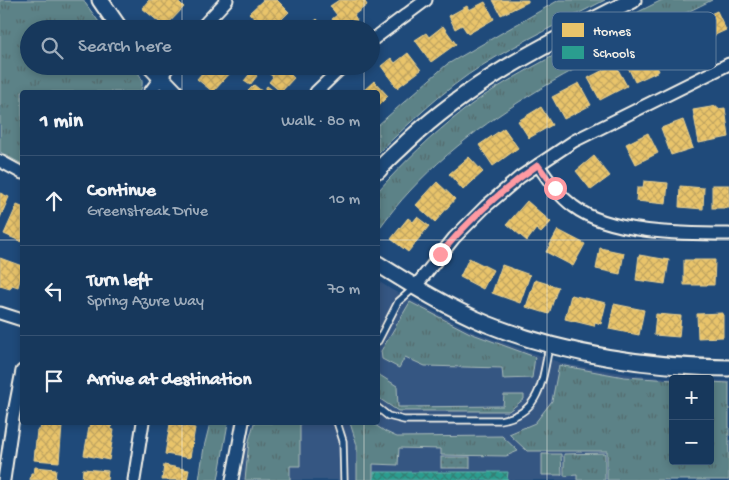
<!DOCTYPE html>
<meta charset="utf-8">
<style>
:root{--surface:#17385c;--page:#203f62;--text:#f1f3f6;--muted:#9eacbb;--line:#365272}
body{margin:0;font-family:"Gochi Hand",sans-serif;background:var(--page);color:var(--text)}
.controls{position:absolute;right:15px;bottom:15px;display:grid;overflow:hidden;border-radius:5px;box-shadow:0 2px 8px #0003}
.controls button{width:45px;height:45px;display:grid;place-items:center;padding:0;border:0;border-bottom:1px solid var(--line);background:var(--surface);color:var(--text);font:25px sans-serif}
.stop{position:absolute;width:15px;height:15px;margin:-11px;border:4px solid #ff9aa2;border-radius:50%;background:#fff}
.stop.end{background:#ff9aa2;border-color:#fff;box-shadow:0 1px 5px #0008}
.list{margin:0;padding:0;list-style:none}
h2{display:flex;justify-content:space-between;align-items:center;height:65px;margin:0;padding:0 20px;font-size:21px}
h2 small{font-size:16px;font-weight:400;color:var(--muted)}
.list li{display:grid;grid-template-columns:32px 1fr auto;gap:15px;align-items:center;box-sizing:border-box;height:90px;padding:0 20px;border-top:1px solid var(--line)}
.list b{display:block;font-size:19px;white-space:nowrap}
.list p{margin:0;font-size:16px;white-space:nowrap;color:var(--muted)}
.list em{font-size:16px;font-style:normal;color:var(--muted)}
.icon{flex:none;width:28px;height:28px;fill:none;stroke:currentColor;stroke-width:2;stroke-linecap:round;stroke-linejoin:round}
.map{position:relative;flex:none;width:729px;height:480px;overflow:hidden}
.search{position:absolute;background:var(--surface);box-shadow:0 2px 8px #0003;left:20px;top:20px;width:360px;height:55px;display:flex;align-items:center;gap:12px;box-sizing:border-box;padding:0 18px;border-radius:28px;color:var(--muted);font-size:19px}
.panel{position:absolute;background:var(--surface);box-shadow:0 2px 8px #0003;left:20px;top:90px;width:360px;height:335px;border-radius:5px}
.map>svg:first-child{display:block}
</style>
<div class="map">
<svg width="729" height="480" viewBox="0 0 729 480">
<defs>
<pattern id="grass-tufts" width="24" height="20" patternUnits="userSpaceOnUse" patternTransform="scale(1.25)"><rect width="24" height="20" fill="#5c8287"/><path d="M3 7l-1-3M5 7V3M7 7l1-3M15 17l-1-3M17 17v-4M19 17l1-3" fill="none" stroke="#546b6d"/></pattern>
<pattern id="garden-dots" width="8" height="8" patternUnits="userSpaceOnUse" patternTransform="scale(1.25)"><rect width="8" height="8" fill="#5c8287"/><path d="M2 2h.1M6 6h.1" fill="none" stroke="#546b6d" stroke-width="1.8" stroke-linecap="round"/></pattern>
<pattern id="homes-cross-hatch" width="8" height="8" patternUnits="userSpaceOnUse" patternTransform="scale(1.25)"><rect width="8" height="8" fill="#e9c46a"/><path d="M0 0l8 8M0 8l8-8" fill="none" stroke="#c1a561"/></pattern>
<pattern id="schools-cross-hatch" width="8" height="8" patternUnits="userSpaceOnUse" patternTransform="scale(1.25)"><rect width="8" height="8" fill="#2a9d8f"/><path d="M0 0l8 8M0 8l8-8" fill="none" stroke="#357f75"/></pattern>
</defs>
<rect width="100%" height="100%" fill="#1f4a7a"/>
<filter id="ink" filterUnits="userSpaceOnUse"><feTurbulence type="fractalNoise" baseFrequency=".02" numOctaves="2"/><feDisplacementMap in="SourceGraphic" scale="10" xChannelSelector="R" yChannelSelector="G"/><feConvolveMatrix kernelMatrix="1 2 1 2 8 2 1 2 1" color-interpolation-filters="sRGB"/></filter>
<g filter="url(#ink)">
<path fill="#365682" d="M378 281 392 290 473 332 564 364 641 376 690 379H673V461H710V380L729 381V480H241L245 450 253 423 378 422Z"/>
<g fill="url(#grass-tufts)" stroke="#a8bab8">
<path d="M0 0H83L104 29H29V66H133C141 76 145 81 140 92H22V164L0 152Z"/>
<path d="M559 0H605C564 21 522 41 483 65 444 89 411 122 378 153V125L446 65Z"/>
<path d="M662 0H712C591 60 459 117 378 230V191C404 162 432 135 463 111 484 94 508 81 531 68 574 44 618 22 662 0Z"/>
<path d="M410 302 470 333 535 357 532 378 503 379 502 368 425 366 405 357 399 368 382 359 381 351Z"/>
<path d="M559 365 624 377 673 380V461H710V382L729 383V480H607V451H527L509 434 535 423 552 401Z"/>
<path d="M378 374 397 386 398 407 503 406 504 395H524V399L509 411H398L380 399 378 394Z"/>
<path d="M210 423H228L218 480H199L204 447Z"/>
<path d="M254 423H300V466H290V480H245L249 441Z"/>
<path d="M350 423H372L386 432 397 437 502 436 518 451 506 456 441 455V449L399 448 398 465 373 464V480H357V445Z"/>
<path d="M605 453V480H577V475L564 476V454Z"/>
</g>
<rect fill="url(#garden-dots)" stroke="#a8bab8" x="441" y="457" width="29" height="11"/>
<path fill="#5c8287" stroke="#a8bab8" d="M542 454H561L562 475H542Z"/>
<g fill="url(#homes-cross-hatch)" stroke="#ecd290">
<path d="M149 0H177L184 7 165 27 142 8Z"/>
<path d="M263 0H277L289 12 272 29H264L249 13Z"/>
<path d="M339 0H364L367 5 354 15 357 20 345 29H339L332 19 337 15 330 6Z"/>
<path d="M493 0H528V2L501 15Z"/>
<path d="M485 2 494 19 468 34 462 25 455 29 449 16 467 6 469 10Z"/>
<path d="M717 11 726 30 702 41 693 22Z"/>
<path d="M317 19 326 29H306Z"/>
<path d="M443 26 456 44 431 62 415 40 426 33 429 37Z"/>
<path d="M650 52 659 71 635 82 626 63Z"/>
<path d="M408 53 421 70 397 88 381 66 391 58 395 63Z"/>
<path d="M615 64 627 86 600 100 588 78Z"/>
<path d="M208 66H229L233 70 213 92 197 79Z"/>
<path d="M268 66H298L290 74 294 78 281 92 269 82 273 77 265 70Z"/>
<path d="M252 71 257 76 250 85 244 81Z"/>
<path d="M374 81 388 96 378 106V92H362Z"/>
<path d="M579 83 591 105 564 119 552 97Z"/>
<path d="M254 85 263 92 267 86 275 92H247Z"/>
<path d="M717 106V109L725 108 729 137 699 143 693 110Z"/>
<path d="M541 107 552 125 529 138 518 121Z"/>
<path d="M683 120 693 148 671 155 661 128Z"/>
<path d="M504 128 518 148 493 166 479 145Z"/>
<path d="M648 133 658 153 636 164 626 144Z"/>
<path d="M594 156 610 176 591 190 576 171Z"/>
<path d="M469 157 483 172 463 190 449 174Z"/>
<path d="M644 181 668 183 666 204 636 201 637 188H643Z"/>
<path d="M437 182 455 199 435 222 416 205Z"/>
<rect x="712" y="185" width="17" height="23"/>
<path d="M680 186 704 188 703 209 679 207Z"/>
<path d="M0 193 9 197 0 218Z"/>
<path d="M527 201 551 222 541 233 536 229 527 241 507 224Z"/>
<path d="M17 205 22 207V242L4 234Z"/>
<path d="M417 217 429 226 408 252 391 239 408 218 413 222Z"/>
<path d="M558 230 585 244 573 266 546 252Z"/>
<path d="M600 248 624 253 620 274 596 269Z"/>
<path d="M639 255 669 260 665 284 636 280Z"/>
<path d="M0 258 22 266V273L18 287 12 285 10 289 0 286Z"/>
<path d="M469 258 493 270 483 289 460 277Z"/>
<path d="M684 260H715L714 285H684Z"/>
<path d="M502 265 530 275 520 303 492 293Z"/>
<path d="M535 280 558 287 549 314 526 307Z"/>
<path d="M571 295 606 303 601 324 595 322 594 326 565 319Z"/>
<path d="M614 304 644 310 639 335 609 329Z"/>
<path d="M723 313V337L698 338 697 314Z"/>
<path d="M656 314 681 316 679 337 654 335Z"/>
<path d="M90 422 112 424 111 429 114 430 109 460 84 455Z"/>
<path d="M41 424 62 426 59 462 34 460 37 430H40Z"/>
<path d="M170 424 195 428 190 458 165 454Z"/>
<path d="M164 465 189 470 187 480H162Z"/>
<path d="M35 467 56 469 55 480H30L31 473H34Z"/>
<path d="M83 469 108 471 107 480H82Z"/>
</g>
<path fill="url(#schools-cross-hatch)" stroke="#67b6aa" d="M374 472H508L507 480H374Z"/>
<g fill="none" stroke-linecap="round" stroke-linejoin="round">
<g stroke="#f4f1e8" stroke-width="9">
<g id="service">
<path d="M378 341 398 302 414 288"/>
<path d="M378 408 388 416 404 420H500C541 414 542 380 549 347"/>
<path d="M337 422 343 441 344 480"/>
</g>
</g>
<g stroke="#f4f1e8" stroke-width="15">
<g id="minor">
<path d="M200 29 227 0"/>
<path d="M371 41 426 0"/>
<path d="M150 92 169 66"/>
<path d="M316 92 343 66"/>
<path d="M0 161 22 173"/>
<path d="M538 165C548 179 558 195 573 206 609 234 684 234 729 234"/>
<path d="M415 287 454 238 486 206 520 177 574 141 729 64"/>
<path d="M0 313 22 320"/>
<path d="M4 480 13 418 22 371"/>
<path d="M134 480 143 422"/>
<path d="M232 480 243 422"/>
</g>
</g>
<g stroke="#f4f1e8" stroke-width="19">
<g id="tertiary">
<path d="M100 0 120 29"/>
<path d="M150 66 175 92"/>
<path d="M378 171C386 161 397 152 407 142 475 78 551 42 633 0"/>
<path d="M378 264C413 286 449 308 487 324 565 355 646 367 729 368"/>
</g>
</g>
<use href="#service" stroke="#1f4a7a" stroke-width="5.5"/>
<use href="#minor" stroke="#1f4a7a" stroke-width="11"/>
<use href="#tertiary" stroke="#1f4a7a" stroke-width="15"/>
</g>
</g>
<g fill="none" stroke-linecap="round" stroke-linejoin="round" filter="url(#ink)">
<path stroke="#ff9aa2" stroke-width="6" d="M440 254C469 220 501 190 538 165L555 188"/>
</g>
<path fill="none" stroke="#f4f1e8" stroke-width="1" stroke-opacity="0.55" d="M182 0V29M364 0V29M547 0V480M182 66V92M364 66V92M0 240H22M378 240H729M182 422V480M364 422V480"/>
<rect x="552" y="12" width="164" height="58" rx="8" fill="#1f4a7a" stroke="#5f7c9b" stroke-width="1"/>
<rect x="562" y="23" width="22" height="14" fill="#e9c46a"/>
<rect x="562" y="46" width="22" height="13" fill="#2a9d8f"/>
<g font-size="14" fill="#f4f1e8">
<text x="593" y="35">Homes</text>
<text x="593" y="57">Schools</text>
</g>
</svg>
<div class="controls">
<button>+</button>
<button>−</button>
</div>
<div class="stop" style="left:555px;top:188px"></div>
<div class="stop end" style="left:440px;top:254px"></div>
<div class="search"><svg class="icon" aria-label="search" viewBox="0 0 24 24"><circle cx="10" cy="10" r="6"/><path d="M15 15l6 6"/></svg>Search here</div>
<section class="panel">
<h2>1 min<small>Walk · 80 m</small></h2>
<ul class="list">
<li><svg class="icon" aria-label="ahead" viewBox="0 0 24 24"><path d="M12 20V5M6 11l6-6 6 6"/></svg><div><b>Continue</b><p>Greenstreak Drive</p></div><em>10 m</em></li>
<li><svg class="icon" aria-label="left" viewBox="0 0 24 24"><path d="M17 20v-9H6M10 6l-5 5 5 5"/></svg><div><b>Turn left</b><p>Spring Azure Way</p></div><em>70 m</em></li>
<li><svg class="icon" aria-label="arrive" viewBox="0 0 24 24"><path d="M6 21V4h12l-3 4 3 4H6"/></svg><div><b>Arrive at destination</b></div></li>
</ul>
</section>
</div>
